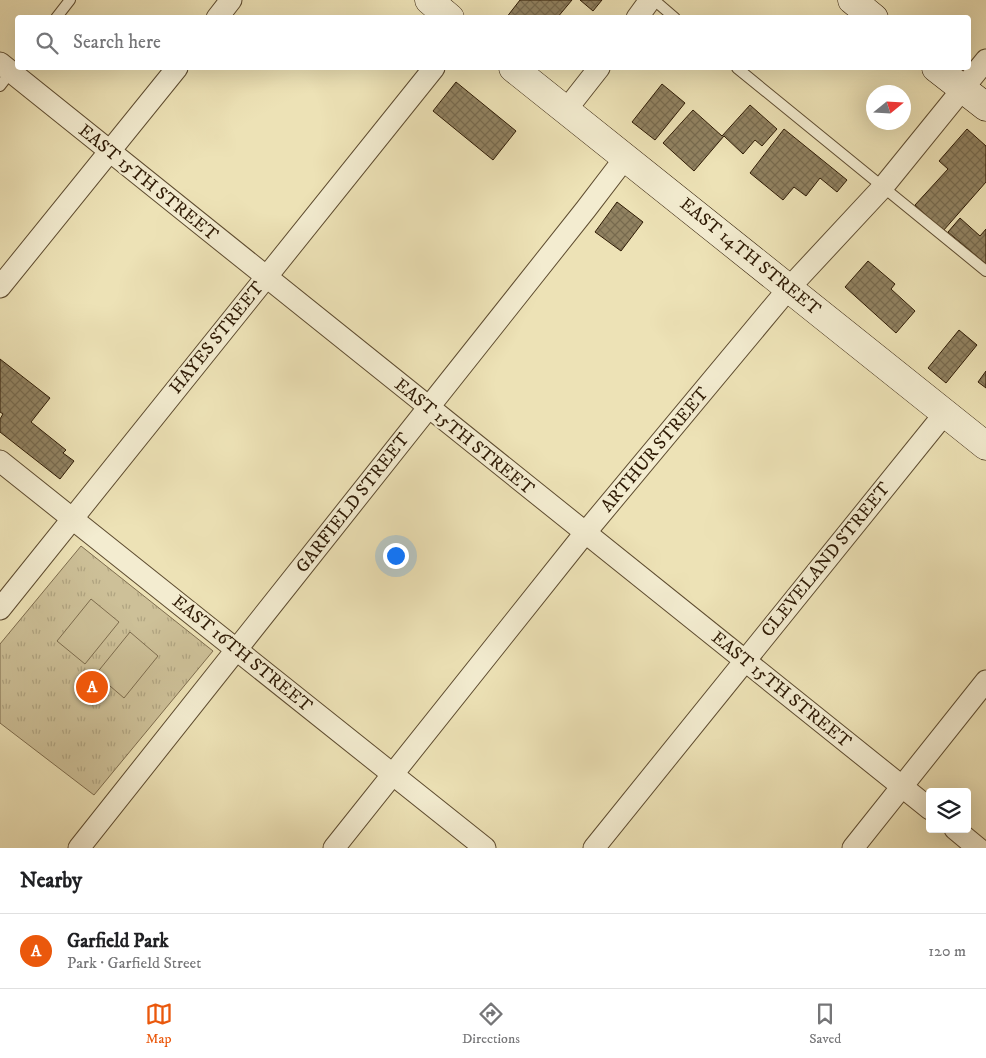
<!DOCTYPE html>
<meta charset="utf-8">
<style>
:root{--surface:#fff;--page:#f6f6f6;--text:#202124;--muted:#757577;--line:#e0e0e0;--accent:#ea580c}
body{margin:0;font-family:"IM FELL DW Pica",serif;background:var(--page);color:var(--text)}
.controls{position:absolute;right:15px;bottom:15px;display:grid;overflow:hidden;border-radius:5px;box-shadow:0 5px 20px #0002}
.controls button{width:45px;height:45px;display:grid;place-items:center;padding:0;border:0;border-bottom:1px solid var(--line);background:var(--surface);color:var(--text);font:25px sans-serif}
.compass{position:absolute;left:866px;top:85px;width:45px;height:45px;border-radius:50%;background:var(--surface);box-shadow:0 5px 20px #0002;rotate:72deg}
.you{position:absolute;left:395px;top:555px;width:18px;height:18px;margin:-12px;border:4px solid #fff;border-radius:50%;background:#1a73e8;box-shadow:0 0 0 8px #1a73e833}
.badge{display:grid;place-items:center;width:32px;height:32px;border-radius:50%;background:var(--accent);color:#fff;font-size:16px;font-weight:700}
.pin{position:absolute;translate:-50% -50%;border:2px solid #fff;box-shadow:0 1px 5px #0006}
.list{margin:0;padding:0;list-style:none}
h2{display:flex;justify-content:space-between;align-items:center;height:65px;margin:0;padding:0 20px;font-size:21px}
h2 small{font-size:16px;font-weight:400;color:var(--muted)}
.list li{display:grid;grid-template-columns:32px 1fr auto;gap:15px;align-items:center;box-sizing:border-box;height:75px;padding:0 20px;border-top:1px solid var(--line)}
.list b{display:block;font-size:19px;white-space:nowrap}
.list p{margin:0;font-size:16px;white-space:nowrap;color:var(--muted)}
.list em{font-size:16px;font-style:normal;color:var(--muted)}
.icon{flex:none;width:28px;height:28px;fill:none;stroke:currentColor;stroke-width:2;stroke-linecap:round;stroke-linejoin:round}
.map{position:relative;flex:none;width:986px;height:848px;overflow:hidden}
.search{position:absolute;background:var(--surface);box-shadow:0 5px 20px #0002;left:15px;right:15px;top:15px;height:55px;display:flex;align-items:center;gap:12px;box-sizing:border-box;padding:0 18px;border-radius:5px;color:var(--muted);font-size:19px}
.sheet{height:140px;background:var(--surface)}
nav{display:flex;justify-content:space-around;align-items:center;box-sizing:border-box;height:70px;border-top:1px solid var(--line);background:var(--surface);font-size:14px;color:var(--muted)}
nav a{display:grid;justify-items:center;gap:2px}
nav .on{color:var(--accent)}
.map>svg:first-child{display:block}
</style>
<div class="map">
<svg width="986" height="848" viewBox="0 0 986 848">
<defs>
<pattern id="park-tufts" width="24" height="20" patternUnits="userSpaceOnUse" patternTransform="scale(1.25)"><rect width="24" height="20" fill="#cdc098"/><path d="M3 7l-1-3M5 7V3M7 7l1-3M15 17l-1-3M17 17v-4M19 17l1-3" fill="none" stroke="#b0a481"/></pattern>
<pattern id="building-cross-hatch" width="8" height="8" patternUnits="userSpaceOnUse" patternTransform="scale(1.25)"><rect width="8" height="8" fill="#918261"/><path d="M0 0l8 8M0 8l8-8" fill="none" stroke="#776a4e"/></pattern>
</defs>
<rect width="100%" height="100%" fill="#ede2b6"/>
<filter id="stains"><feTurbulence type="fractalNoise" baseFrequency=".004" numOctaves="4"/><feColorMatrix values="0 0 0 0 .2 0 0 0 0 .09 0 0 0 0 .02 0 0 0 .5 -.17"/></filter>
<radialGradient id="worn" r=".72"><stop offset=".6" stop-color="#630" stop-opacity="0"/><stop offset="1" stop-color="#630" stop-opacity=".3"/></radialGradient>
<path fill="url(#park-tufts)" stroke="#7e6d4e" d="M81 546 213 651 94 795 0 723V644Z"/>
<g fill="#cdc098" stroke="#7e6d4e">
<path d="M91 599 119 622 85 664 57 641Z"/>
<path d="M130 632 158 656 124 698 96 674Z"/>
</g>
<g fill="url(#building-cross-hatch)" stroke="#2e1a04">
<path d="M520 0H572L557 18H506Z"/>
<path d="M580 0H602L593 11Z"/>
<path d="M456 82 516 131 493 160 433 111Z"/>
<path d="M662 84 685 103 655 140 632 122Z"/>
<path d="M750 105 777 129 762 146 755 140 743 154 724 136 694 171 663 143 693 110 722 136Z"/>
<path d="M784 129 847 180 837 192 820 178 806 196 794 187 783 200 750 173Z"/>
<path d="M967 129 986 146V182L943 231 915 205 948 169 939 161Z"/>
<path d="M617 202 643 222 621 251 595 232Z"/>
<path d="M960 218 980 236 986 229V264L948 232Z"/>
<path d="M868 261 895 284 891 289 915 311 896 333 845 287Z"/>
<path d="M959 330 977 345 946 383 928 368Z"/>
<path d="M0 359 50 398 31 422 66 450 63 453 74 461 60 479 0 432V419L3 414 0 412Z"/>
<path d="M986 371V388L978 382Z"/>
</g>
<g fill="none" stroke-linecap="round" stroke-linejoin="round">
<g stroke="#5e4c30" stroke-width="12">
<g id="lane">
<path d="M654 0 675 18"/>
<path d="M56 18 70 0"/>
<path d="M737 68 986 271"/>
<path d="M0 86 13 69"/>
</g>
</g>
<g stroke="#5e4c30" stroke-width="23">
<g id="street">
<path d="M217 18 231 0"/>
<path d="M637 18 650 0"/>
<path d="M0 63 930 809"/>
<path d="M566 110 599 68"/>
<path d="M0 287 177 68"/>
<path d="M0 461 485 848"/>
<path d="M0 609 434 68"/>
<path d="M955 829 978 848"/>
<path d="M79 848 586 209 625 158"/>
<path d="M334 848 585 533 789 288 883 187 986 60"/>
<path d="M594 848 945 413"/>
<path d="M853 848 986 681"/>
</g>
</g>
<g stroke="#2e1a04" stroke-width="29">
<g id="secondary">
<path d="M429 0 450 18"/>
<path d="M852 0 874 18"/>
<path d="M513 68 986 446"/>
<path d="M936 68 986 107"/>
</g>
</g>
<use href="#lane" stroke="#f3ecd0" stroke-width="10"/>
<use href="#street" stroke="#f3ecd0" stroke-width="21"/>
<use href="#secondary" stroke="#f3ecd0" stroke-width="28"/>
</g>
<g text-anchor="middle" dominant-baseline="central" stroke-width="4.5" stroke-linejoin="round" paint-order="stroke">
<g font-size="18" fill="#2e1a04" stroke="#f3ecd0">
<text transform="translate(148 183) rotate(39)">EAST 15TH STREET</text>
<text transform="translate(750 257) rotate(39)">EAST 14TH STREET</text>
<text transform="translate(217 338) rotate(-51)">HAYES STREET</text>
<text transform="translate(464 437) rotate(39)">EAST 15TH STREET</text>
<text transform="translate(655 450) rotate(-50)">ARTHUR STREET</text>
<text transform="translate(353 503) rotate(-52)">GARFIELD STREET</text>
<text transform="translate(826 560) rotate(-51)">CLEVELAND STREET</text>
<text transform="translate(242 654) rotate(39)">EAST 16TH STREET</text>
<text transform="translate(781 690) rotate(39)">EAST 15TH STREET</text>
</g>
</g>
<rect width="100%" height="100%" filter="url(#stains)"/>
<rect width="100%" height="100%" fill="url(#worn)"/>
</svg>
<div class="controls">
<button><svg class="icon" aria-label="layers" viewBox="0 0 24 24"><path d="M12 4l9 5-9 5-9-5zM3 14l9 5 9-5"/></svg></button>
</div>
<svg class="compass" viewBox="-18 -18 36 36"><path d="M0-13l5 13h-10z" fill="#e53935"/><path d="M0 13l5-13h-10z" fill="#757577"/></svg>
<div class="you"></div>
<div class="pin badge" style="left:92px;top:687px">A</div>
<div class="search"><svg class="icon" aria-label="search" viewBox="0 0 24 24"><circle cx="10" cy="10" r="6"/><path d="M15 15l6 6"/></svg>Search here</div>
</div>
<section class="sheet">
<h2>Nearby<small></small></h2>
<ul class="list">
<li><span class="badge">A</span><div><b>Garfield Park</b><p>Park · Garfield Street</p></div><em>120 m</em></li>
</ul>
</section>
<nav>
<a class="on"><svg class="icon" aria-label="map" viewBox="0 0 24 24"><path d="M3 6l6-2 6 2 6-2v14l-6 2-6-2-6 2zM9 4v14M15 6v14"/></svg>Map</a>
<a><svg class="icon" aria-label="directions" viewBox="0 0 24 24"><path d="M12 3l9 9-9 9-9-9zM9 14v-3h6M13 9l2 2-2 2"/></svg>Directions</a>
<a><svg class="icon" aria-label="saved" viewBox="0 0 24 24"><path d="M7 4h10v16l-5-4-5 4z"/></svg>Saved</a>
</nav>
